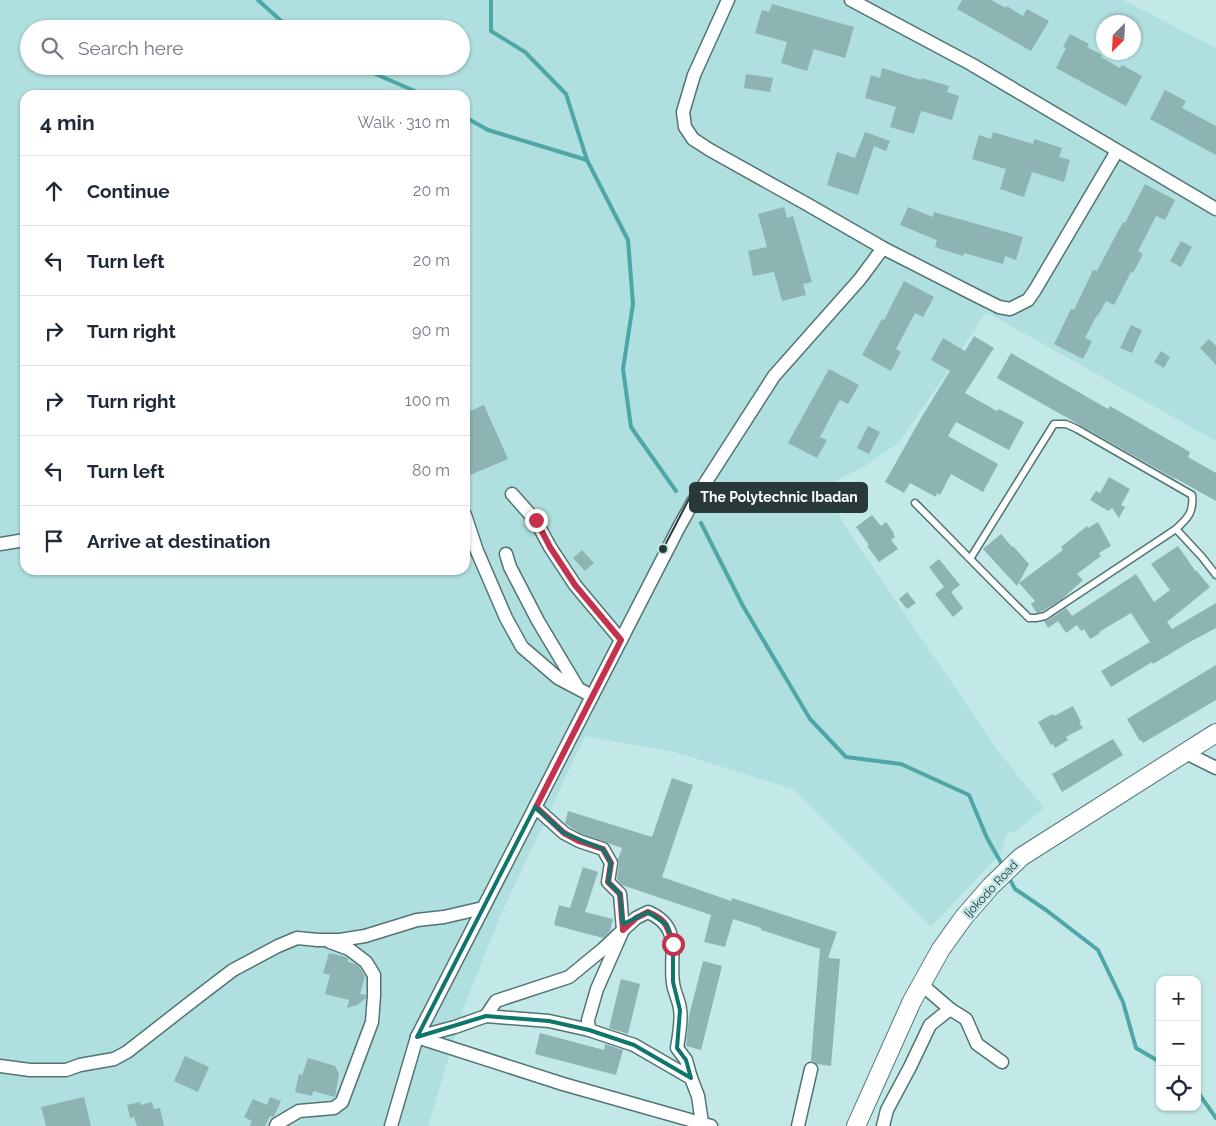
<!DOCTYPE html>
<meta charset="utf-8">
<style>
:root{--surface:#fff;--page:#f2f2f3;--text:#1f2937;--muted:#747a83;--line:#e0e1e3}
body{margin:0;font-family:Raleway,sans-serif;background:var(--page);color:var(--text)}
.controls{position:absolute;right:15px;bottom:15px;display:grid;overflow:hidden;border-radius:10px;box-shadow:0 1px 4px #0004}
.controls button{width:45px;height:45px;display:grid;place-items:center;padding:0;border:0;border-bottom:1px solid var(--line);background:var(--surface);color:var(--text);font:25px sans-serif}
.compass{position:absolute;left:1096px;top:15px;width:45px;height:45px;border-radius:50%;background:var(--surface);box-shadow:0 1px 4px #0004;rotate:204deg}
.stop{position:absolute;width:15px;height:15px;margin:-11px;border:4px solid #c3334e;border-radius:50%;background:#fff}
.stop.end{background:#c3334e;border-color:#fff;box-shadow:0 1px 5px #0008}
.list{margin:0;padding:0;list-style:none}
h2{display:flex;justify-content:space-between;align-items:center;height:65px;margin:0;padding:0 20px;font-size:21px}
h2 small{font-size:16px;font-weight:400;color:var(--muted)}
.list li{display:grid;grid-template-columns:32px 1fr auto;gap:15px;align-items:center;box-sizing:border-box;height:70px;padding:0 20px;border-top:1px solid var(--line)}
.list b{display:block;font-size:19px;white-space:nowrap}
.list em{font-size:16px;font-style:normal;color:var(--muted)}
.icon{flex:none;width:28px;height:28px;fill:none;stroke:currentColor;stroke-width:2;stroke-linecap:round;stroke-linejoin:round}
.map{position:relative;flex:none;width:1216px;height:1126px;overflow:hidden}
.search{position:absolute;background:var(--surface);box-shadow:0 1px 4px #0004;left:20px;top:20px;width:450px;height:55px;display:flex;align-items:center;gap:12px;box-sizing:border-box;padding:0 18px;border-radius:28px;color:var(--muted);font-size:19px}
.panel{position:absolute;background:var(--surface);box-shadow:0 1px 4px #0004;left:20px;top:90px;width:450px;height:485px;border-radius:15px}
.map>svg:first-child{display:block}
</style>
<div class="map">
<svg width="1216" height="1126" viewBox="0 0 1216 1126">
<rect width="100%" height="100%" fill="#c2e9e8"/>
<path fill="#afdfde" fill-rule="evenodd" d="M0 0H1123L1216 48V441L986 312 944 377 900 441 867 465 824 487 847 529 998 751 1044 808 1016 831 1007 833 1001 853 931 927 793 789 674 752 585 736 501 914 464 1007 428 1126H0ZM1104 22H1134V52H1104ZM29 29H461V66H29ZM25 95H465V570H25Z"/>
<g fill="none" stroke-linecap="round" stroke-linejoin="round">
<g stroke="#4ea6a6" stroke-width="4">
<path d="M258 0 290 29"/>
<path d="M491 0V31L525 52 566 94 587 160 628 240 633 304 623 369 631 427 676 491"/>
<path d="M357 66 424 95"/>
<path d="M465 117 488 130 587 160"/>
<path d="M701 523 743 606 810 719 846 757 901 764 969 795 987 838 1004 868"/>
<path d="M1008 876 1015 889 1046 910 1098 950 1123 1002 1136 1048 1160 1062"/>
<path d="M1197 1091 1216 1118"/>
</g>
</g>
<g fill="#8eb3b3">
<path d="M962 0H991L1006 8 1007 6 1023 16 1027 9 1049 21 1031 51 957 9Z"/>
<path d="M772 4 854 27 845 58 814 49 807 71 781 63 787 42 755 33 762 10 769 12Z"/>
<path d="M1070 34 1089 44 1087 47 1102 55 1101 57 1120 68 1122 65 1142 76 1126 106 1056 68 1066 48 1063 47Z"/>
<path d="M882 68 921 80V78L949 86 947 92 959 96 952 120 921 111 914 134 890 127 896 107 865 98 871 75 880 78Z"/>
<path d="M746 74 773 78 770 92 744 88Z"/>
<path d="M1165 90 1186 101 1182 108 1216 126V155L1150 119Z"/>
<path d="M865 132 890 141 886 151 874 146 858 195 827 185 837 152 855 158Z"/>
<path d="M993 132 1033 144 1034 139 1062 148 1059 157 1070 160 1064 182 1032 172 1024 197 1000 189 1006 169 972 159 979 135 991 139Z"/>
<path d="M1145 184 1175 200 1165 220 1156 216 1138 251 1143 254 1133 273 1131 272 1114 305 1106 301 1098 316 1097 315 1085 338 1092 341 1083 359 1054 344 1071 309 1074 310 1093 270 1097 271 1123 222 1125 223Z"/>
<path d="M784 207 787 218 793 216 812 282 803 284 806 295 782 301 774 272 753 276 748 251 767 247 758 214Z"/>
<path d="M908 207 933 217 934 212 1023 237 1016 260 1005 256 1003 264 964 253 963 256 935 247 937 240 929 237 900 225Z"/>
<path d="M1181 241 1192 247 1181 267 1170 261Z"/>
<path d="M904 281 934 297 923 317 915 313 896 349 901 352 891 371 862 355 882 319 884 320Z"/>
<path d="M1131 325 1142 330 1132 353 1120 348Z"/>
<path d="M974 336 994 348 965 393 997 411 999 409 1024 422 1009 450 956 422 948 436 998 464 983 492 951 474 940 495 937 493 936 497 910 483 904 493 885 482 921 418 950 371 931 360 943 338 965 351Z"/>
<path d="M1209 339 1216 346V365L1200 348Z"/>
<path d="M1161 351 1170 357 1164 368 1154 362Z"/>
<path d="M1011 353 1108 409 1110 406 1190 452 1188 457 1216 473V501L1175 478V479L997 378Z"/>
<path d="M829 369 859 385 848 404 840 400 832 414 820 437 827 440 817 458 788 443Z"/>
<path d="M484 405 508 459 465 477V413Z"/>
<path d="M868 426 880 432 869 454 857 448Z"/>
<path d="M1109 477 1130 489 1121 505 1125 507 1119 518 1112 508 1108 511 1090 500 1096 491 1100 493Z"/>
<path d="M872 515 881 526 886 522 894 533 893 534 895 537 891 540 898 549 879 562 867 546 869 545 856 527Z"/>
<path d="M1098 522 1111 546 1099 553 1101 556 1077 574 1083 580 1061 600 1043 611 1037 613 1031 604 1035 601 1019 583 1063 550 1061 547 1071 539 1087 526 1088 528Z"/>
<path d="M1001 534 1012 547 1013 546 1029 564 1017 586 983 549Z"/>
<path d="M1178 546 1196 572V570L1210 587 1167 622 1172 629 1216 603V628L1188 643 1153 664 1152 662 1111 687 1101 671 1150 642 1131 613 1099 632 1100 633 1090 639 1084 629 1081 631 1077 625 1066 633 1058 621 1048 628 1044 621 1048 620 1066 608 1072 616 1136 574 1154 602 1170 590 1151 564Z"/>
<path d="M582 550 594 563 585 571 573 558Z"/>
<path d="M939 559 960 585 951 592 963 608 953 617 935 594 944 587 929 567Z"/>
<path d="M907 592 916 603 907 609 899 599Z"/>
<path d="M1216 665V700L1143 743 1141 740 1140 741 1127 719Z"/>
<path d="M1073 706 1081 722 1079 723 1083 728 1066 737 1068 740 1055 748 1053 744 1051 745 1038 722 1053 714 1054 716Z"/>
<path d="M1113 739 1123 755 1062 792 1052 774Z"/>
<path d="M672 778 693 785 662 877 731 901 732 898 837 932 828 958 840 959 831 1066 817 1064 813 1061H811L820 949 761 930V928L733 919 725 947 704 942 711 915 622 885 617 879 619 864 618 859 622 848 582 834 569 826 565 823 568 811 652 837Z"/>
<path d="M583 867 598 872 585 912 613 919 610 931 603 938 554 925 559 905 570 908Z"/>
<path d="M329 953 346 957 348 959V962L355 964 360 968 365 976 360 994 366 995V998L357 1005 347 1008 349 1000 325 994 330 975 323 973Z"/>
<path d="M703 961 722 966 701 1050 686 1046 689 1016Z"/>
<path d="M621 979 640 984 628 1034 609 1028Z"/>
<path d="M540 1033 604 1050 605 1044 623 1050 616 1075 535 1054Z"/>
<path d="M185 1056 209 1067 198 1092 174 1081Z"/>
<path d="M308 1058 335 1066 339 1074 335 1097 313 1091 312 1096 295 1092 299 1074 302 1075Z"/>
<path d="M84 1097 91 1126H46L41 1107Z"/>
<path d="M270 1097 281 1101 274 1116 273 1117 270 1116 265 1126H250L252 1121 244 1117 253 1099 267 1105Z"/>
<path d="M140 1102 141 1105 152 1102 154 1109 160 1108 164 1126H137L134 1117 130 1118 127 1105Z"/>
</g>
<g fill="none" stroke-linecap="round" stroke-linejoin="round">
<g stroke="#527574" stroke-width="9">
<g id="lane">
<path d="M915 503C953 541 990 580 1029 618H1036L1045 616 1176 529C1188 518 1194 512 1192 495L1077 429 1066 424H1054L970 559"/>
<path d="M1176 529 1202 557 1216 575"/>
</g>
</g>
<g stroke="#527574" stroke-width="15">
<g id="street">
<path d="M851 0 971 64 1216 209"/>
<path d="M883 248 975 295 999 307 1010 309 1028 300 1035 290 1117 151"/>
<path d="M512 494 536 521 550 547 575 585 621 640"/>
<path d="M465 515 477 551 506 618 522 647 558 678 592 696"/>
<path d="M0 544 25 540"/>
<path d="M506 554 510 567 538 621 578 688"/>
<path d="M1186 753 1216 768"/>
<path d="M950 1009 966 1019 977 1044 1002 1062"/>
<path d="M486 1016 496 1001 569 977 603 949 623 930 620 894 608 882 611 863 603 849 579 841 564 833 535 807"/>
<path d="M589 1030 588 1020 597 989 623 930 636 918 648 912C683 927 669 954 673 983 674 992 679 1000 680 1009 682 1020 679 1036 677 1048L686 1060 691 1078"/>
<path d="M417 1037 679 527 693 502 774 376 860 279 883 248 805 203 710 150 693 139 685 127 683 112 694 75 728 0"/>
<path d="M417 1037 455 1027 486 1016 549 1021 589 1030 634 1045 691 1078 698 1096 702 1123"/>
<path d="M0 1066 30 1070H66L80 1065 114 1059 127 1052 195 999 233 970 278 946 297 938 318 940H340L365 936 417 920 444 917 483 908"/>
<path d="M276 1126 277 1124 299 1111 334 1108 342 1102 372 1022 374 996V975L366 962 349 949 330 942"/>
<path d="M391 1126 417 1037 563 1084 711 1126"/>
<path d="M798 1126 811 1069"/>
<path d="M883 1126 887 1110 910 1067 930 1025 950 1009 921 984"/>
</g>
</g>
<g stroke="#527574" stroke-width="20">
<path id="secondary" d="M856 1126 912 1001 941 949 964 917 991 886 1021 857 1216 733"/>
</g>
<use href="#lane" stroke="#fff" stroke-width="6"/>
<use href="#street" stroke="#fff" stroke-width="12"/>
<use href="#secondary" stroke="#fff" stroke-width="18"/>
</g>
<g fill="none" stroke-linecap="round" stroke-linejoin="round">
<path stroke="#c3334e" stroke-width="6" d="M536 520 550 547 575 585 621 640 536 807 564 833 579 841 603 849 611 863 608 882 620 894 623 930 636 918 648 912C667 920 667 926 673 944"/>
</g>
<path fill="none" stroke="#0f766e" stroke-width="4" stroke-linejoin="round" d="M535 807 564 833 603 849 611 863 608 882 620 894 623 924 648 912 667 925 673 944V982L680 1010 677 1048 686 1060 691 1078 634 1045 589 1030 549 1021 486 1016 417 1037Z"/>
<g text-anchor="middle" dominant-baseline="central" stroke-width="5" stroke-linejoin="round" paint-order="stroke">
<g font-size="12" fill="#293838" stroke="#c2e9e8">
<text transform="translate(991 889) rotate(-47)">Ijokodo Road</text>
</g>
</g>
<path fill="none" stroke="#293838" stroke-width="2" d="M663 549L690 497"/>
<circle fill="#293838" stroke="#c2e9e8" stroke-width="2" cx="663" cy="549" r="5"/>
<rect fill="#293838" stroke="#293838" stroke-width="2" x="690" y="483" width="177" height="29" rx="5"/>
<g font-size="14" text-anchor="middle" font-weight="bold" fill="#fff">
<text x="779" y="502">The Polytechnic Ibadan</text>
</g>
</svg>
<div class="controls">
<button>+</button>
<button>−</button>
<button><svg class="icon" aria-label="locate" viewBox="0 0 24 24"><circle cx="12" cy="12" r="6"/><path d="M12 2v4M12 18v4M2 12h4M18 12h4"/></svg></button>
</div>
<svg class="compass" viewBox="-18 -18 36 36"><path d="M0-13l5 13h-10z" fill="#e53935"/><path d="M0 13l5-13h-10z" fill="#747a83"/></svg>
<div class="stop" style="left:673px;top:944px"></div>
<div class="stop end" style="left:536px;top:520px"></div>
<div class="search"><svg class="icon" aria-label="search" viewBox="0 0 24 24"><circle cx="10" cy="10" r="6"/><path d="M15 15l6 6"/></svg>Search here</div>
<section class="panel">
<h2>4 min<small>Walk · 310 m</small></h2>
<ul class="list">
<li><svg class="icon" aria-label="ahead" viewBox="0 0 24 24"><path d="M12 20V5M6 11l6-6 6 6"/></svg><div><b>Continue</b></div><em>20 m</em></li>
<li><svg class="icon" aria-label="left" viewBox="0 0 24 24"><path d="M17 20v-9H6M10 6l-5 5 5 5"/></svg><div><b>Turn left</b></div><em>20 m</em></li>
<li><svg class="icon" aria-label="right" viewBox="0 0 24 24"><path d="M7 20v-9h11M14 6l5 5-5 5"/></svg><div><b>Turn right</b></div><em>90 m</em></li>
<li><svg class="icon" aria-label="right" viewBox="0 0 24 24"><path d="M7 20v-9h11M14 6l5 5-5 5"/></svg><div><b>Turn right</b></div><em>100 m</em></li>
<li><svg class="icon" aria-label="left" viewBox="0 0 24 24"><path d="M17 20v-9H6M10 6l-5 5 5 5"/></svg><div><b>Turn left</b></div><em>80 m</em></li>
<li><svg class="icon" aria-label="arrive" viewBox="0 0 24 24"><path d="M6 21V4h12l-3 4 3 4H6"/></svg><div><b>Arrive at destination</b></div></li>
</ul>
</section>
</div>
